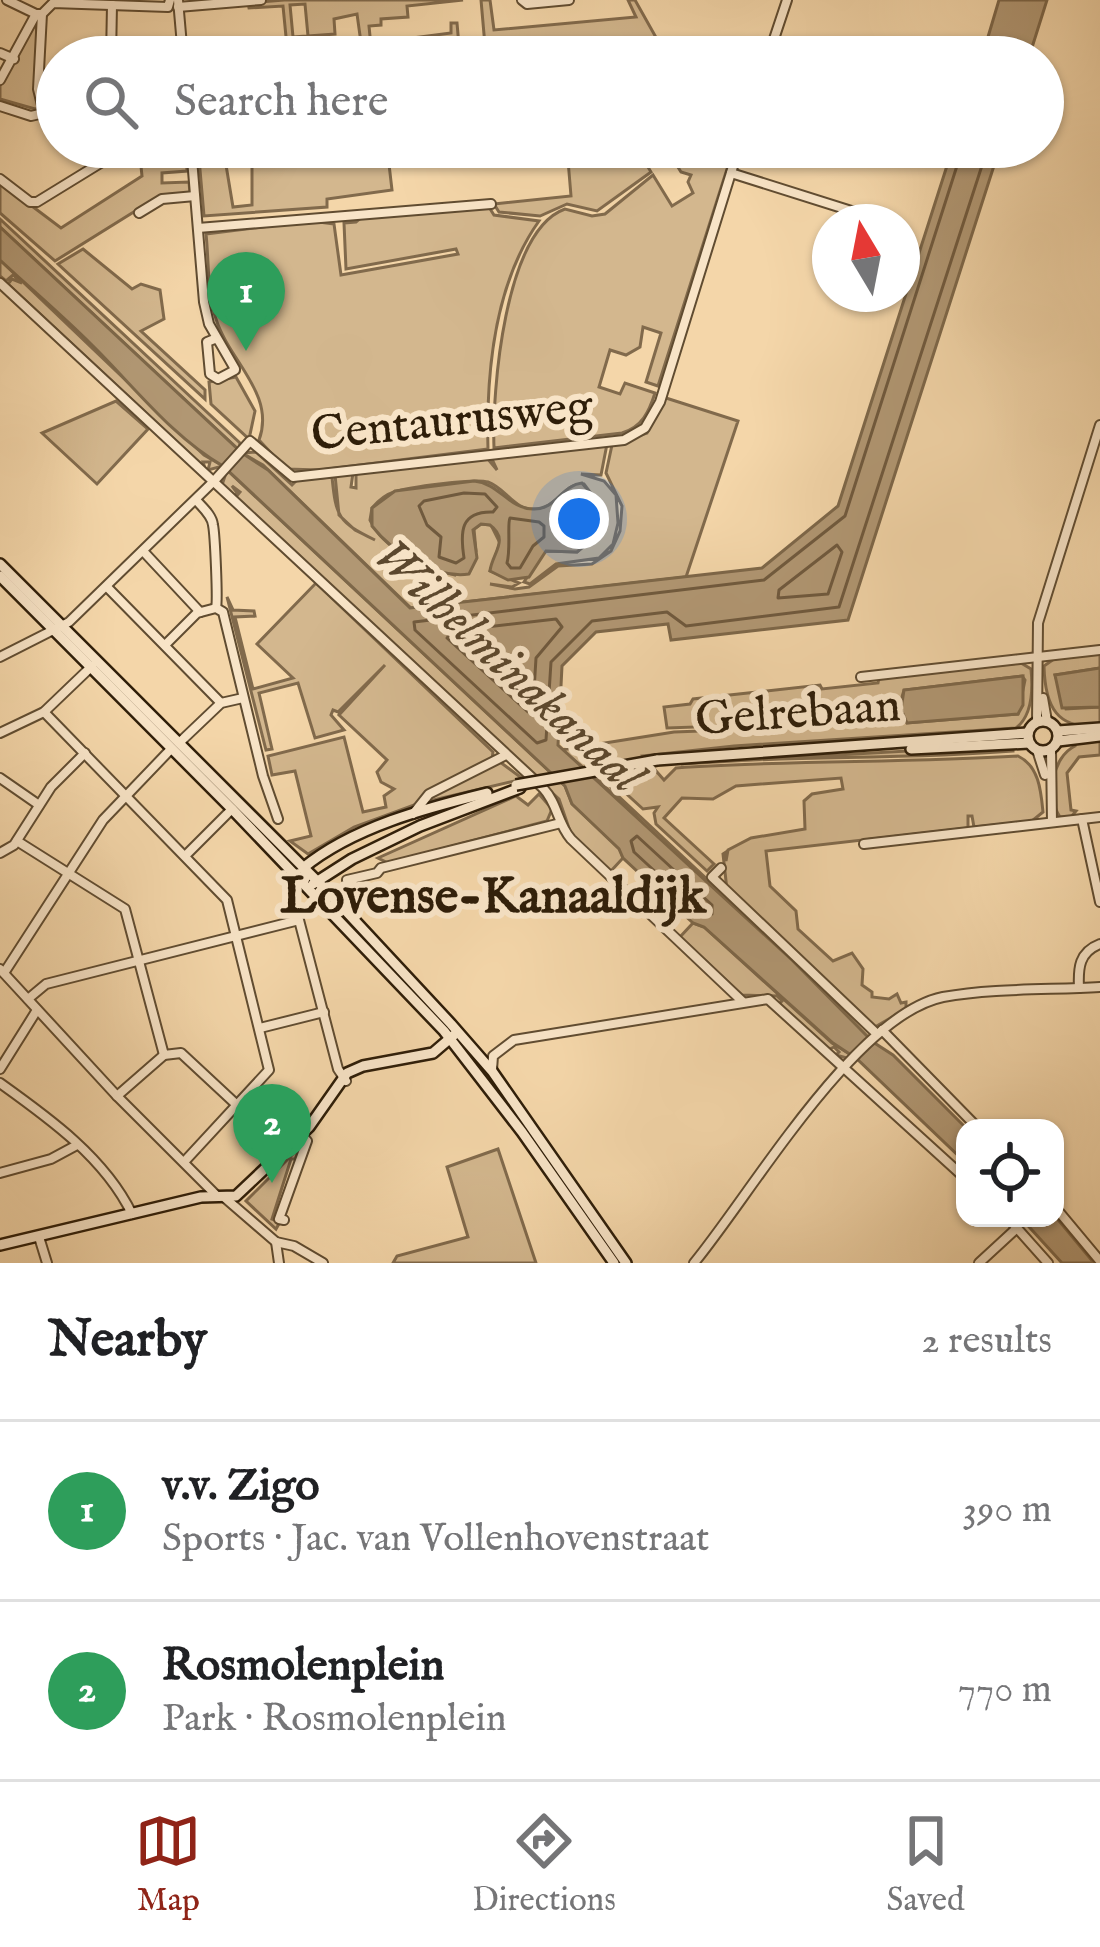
<!DOCTYPE html>
<meta charset="utf-8">
<style>
:root{--surface:#fff;--page:#f6f6f6;--text:#202124;--muted:#757577;--line:#e0e0e0;--accent:#8f2418}
body{margin:0;font-family:"IM FELL English",serif;background:var(--page);color:var(--text)}
.controls{position:absolute;right:36px;bottom:36px;display:grid;overflow:hidden;border-radius:24px;box-shadow:0 3px 9px #0004}
.controls button{width:108px;height:108px;display:grid;place-items:center;padding:0;border:0;border-bottom:3px solid var(--line);background:var(--surface);color:var(--text);font:60px sans-serif}
.compass{position:absolute;left:812px;top:204px;width:108px;height:108px;border-radius:50%;background:var(--surface);box-shadow:0 3px 9px #0004;rotate:350deg}
.you{position:absolute;left:579px;top:519px;width:42px;height:42px;margin:-30px;border:9px solid #fff;border-radius:50%;background:#1a73e8;box-shadow:0 0 0 18px #1a73e833}
.badge{display:grid;place-items:center;width:78px;height:78px;border-radius:50%;background:var(--accent);color:#fff;font-size:39px;font-weight:700}
.pin{position:absolute;translate:-50% -99px;filter:drop-shadow(0 3px 6px #0008)}
.pin::after{content:'';position:absolute;top:63px;width:42px;height:36px;background:inherit;clip-path:polygon(0 0,100% 0,50% 100%)}
.list{margin:0;padding:0;list-style:none}
h2{display:flex;justify-content:space-between;align-items:center;height:156px;margin:0;padding:0 48px;font-size:51px}
h2 small{font-size:39px;font-weight:400;color:var(--muted)}
.list li{display:grid;grid-template-columns:78px 1fr auto;gap:36px;align-items:center;box-sizing:border-box;height:180px;padding:0 48px;border-top:3px solid var(--line)}
.list b{display:block;font-size:45px;white-space:nowrap}
.list p{margin:0;font-size:39px;white-space:nowrap;color:var(--muted)}
.list em{font-size:39px;font-style:normal;color:var(--muted)}
.icon{flex:none;width:66px;height:66px;fill:none;stroke:currentColor;stroke-width:2;stroke-linecap:round;stroke-linejoin:round}
.map{position:relative;flex:none;width:1100px;height:1263px;overflow:hidden}
.search{position:absolute;background:var(--surface);box-shadow:0 3px 9px #0004;left:36px;right:36px;top:36px;height:132px;display:flex;align-items:center;gap:30px;box-sizing:border-box;padding:0 42px;border-radius:66px;color:var(--muted);font-size:45px}
.sheet{height:516px;background:var(--surface)}
nav{display:flex;justify-content:space-around;align-items:center;box-sizing:border-box;height:168px;border-top:3px solid var(--line);background:var(--surface);font-size:33px;color:var(--muted)}
nav a{display:grid;justify-items:center;gap:6px}
nav .on{color:var(--accent)}
.map>svg:first-child{display:block}
</style>
<div class="map">
<svg width="1100" height="1263" viewBox="0 0 1100 1263">
<rect width="100%" height="100%" fill="#f4d6a9"/>
<filter id="stains"><feTurbulence type="fractalNoise" baseFrequency=".00167" numOctaves="4"/><feColorMatrix values="0 0 0 0 .2 0 0 0 0 .09 0 0 0 0 .02 0 0 0 .5 -.17"/></filter>
<radialGradient id="worn" r=".72"><stop offset=".6" stop-color="#630" stop-opacity="0"/><stop offset="1" stop-color="#630" stop-opacity=".3"/></radialGradient>
<g fill="#d3b78e" stroke="#816a4c" stroke-width="3" fill-rule="evenodd">
<path d="M284 0H463L407 6 408 17 381 19V25L369 26 372 57H363L357 14 334 19 335 34 308 36 305 4 290 5 293 37 305 36 307 57H288L283 6 249 8 248 3Z"/>
<path d="M481 0H490L494 30 636 17 628 0H635L667 57H486Z"/>
<path d="M36 17 40 108 35 109 0 99V83Z"/>
<path d="M451 23H457L460 57H407L406 47 413 38 451 33Z"/>
<path d="M139 147H156L158 158 186 155 187 171 162 173V183L189 182 190 193 161 195 55 261 0 213V182L61 228 142 176Z"/>
<path d="M198 147H223L233 207 252 205V147H387L392 190 327 199V207L204 216Z"/>
<path d="M530 147H636L651 172 597 211 567 204 540 216 499 212 494 204 571 196 567 148 531 151Z"/>
<path d="M695 147H734L658 386 646 382 661 333 643 327 640 347 626 355 610 350 599 387 620 394 625 383 655 393C649 412 642 427 622 433L494 448C492 393 504 231 565 209L592 216 605 214 653 175 672 206 693 193 688 182 691 175 681 172 673 159Z"/>
<path d="M487 204 494 215 539 221C494 284 486 374 488 449L320 470 286 469 259 440C276 394 229 361 216 319 207 293 209 261 206 234L311 221 334 224 341 275 458 254 456 249 346 269 344 223 356 222 364 215Z"/>
<path d="M0 219 240 443 239 450 0 227Z"/>
<path d="M83 249 132 289 141 284 160 290 164 319 141 331 205 390V399L58 264Z"/>
<path d="M0 260 204 455 223 466 208 470 210 462H203L205 468 8 284 12 279 22 283 13 275 6 281 0 276Z"/>
<path d="M236 377 255 411 249 439 211 404 209 382Z"/>
<path d="M666 398 738 421 686 577 411 608 263 465 242 453 256 452 292 485 297 480 332 477C336 517 338 522 375 540L355 530 339 515 335 475 353 473 351 487 356 488V473L487 458 497 470 491 457 607 444 601 475 581 474 604 481 616 495 618 523 613 544 599 558 556 564 530 584 524 582 545 551 577 552 596 536V500L584 484C562 483 558 508 536 509 514 511 507 489 488 482 475 478 408 487 394 492 384 495 378 501 372 508L370 520C384 550 425 568 455 575L476 551 474 529 481 524 491 525 500 543 490 571 519 583 512 587 490 584 515 589 529 587 558 566 592 564 611 551 620 531 622 506 606 473 612 445 647 433 660 401Z"/>
<path d="M116 401 148 429 97 484 42 433Z"/>
<path d="M227 470 565 786 572 804 620 849 623 858 610 872 571 834 559 799 235 498 240 492 232 486 237 493 234 497 222 485Z"/>
<path d="M316 583 493 752 492 759 417 804 354 827 308 854 290 841 311 836 295 771 272 775 268 756 344 737 363 812 386 807 384 796 394 789 381 782 377 772 387 760 339 715 385 665 338 712 333 710 331 715 344 730 315 738 298 683 259 693 272 749 266 750 227 597 233 610 254 611 255 616 235 617 253 689 293 678 257 644Z"/>
<path d="M1100 653V668L1055 675 1066 709 1100 707V726C1057 730 1045 707 1044 666L1054 659Z"/>
<path d="M1021 663 1031 669C1033 689 1033 715 1016 728L734 746 643 756 664 780 676 768C790 760 904 763 1018 756 1039 766 1041 791 1043 812L1032 821 974 827 972 816H968V828L766 851 770 886 796 911 798 929 833 961 852 953 863 969 862 985 872 992V997L889 999 897 994 901 1003 906 1002V1009L875 1027 727 890 723 854 726 852V861L728 850 751 838 805 829 804 801 812 794 843 789 841 778 736 786 713 799 682 798 664 818 714 864 707 871 656 824 654 813 658 807 643 809 609 778H605L614 792 868 1030 873 1034 869 1039 809 981 803 970 668 848 594 776 561 750 674 732 753 729V725L667 728 664 707 690 704 693 699 820 685 822 689 878 683 879 678ZM1022 676 1025 680 1018 714 907 723 902 714H897L904 690Z"/>
<path d="M1100 738V755L1079 757 1067 773 1071 810 1076 811 1071 817H1060C1046 797 1052 757 1075 746V740Z"/>
<path d="M1013 745V751C902 760 791 755 681 764Z"/>
<path d="M500 762 523 779 425 802 428 798Z"/>
<path d="M539 794 552 809 547 821 388 863 378 858 516 796 528 805Z"/>
<path d="M693 923 704 927 832 1043 853 1056 850 1059 836 1055 839 1052 834 1047 828 1050 779 1004 782 1001 777 996 742 995 680 937Z"/>
<path d="M300 1147 295 1159H291L272 1219 280 1222 276 1229 246 1201Z"/>
<path d="M498 1149 536 1263H393L397 1256 468 1237 447 1167Z"/>
</g>
<g fill="#b19773" stroke="#7d6749" stroke-width="3">
<path d="M999 0H1047L1029 57H982Z"/>
<path d="M953 147H1000L848 620 671 640 668 624 596 632 562 666 558 745 793 961 873 1042 893 1055 966 1128 965 1162 857 1059 833 1043 704 927 693 923 623 858 619 849 572 804 565 786 223 466C171 436 133 385 91 344 62 315 30 288 0 260V227L242 453 268 470 410 608 762 568 838 506Z"/>
<path d="M474 481C499 483 509 509 533 509 556 510 562 485 582 483L596 500V536L577 552 546 551 529 577 508 580 490 571C492 553 510 540 490 525L481 524 473 530 477 558 469 574C435 579 392 552 372 526V508L395 491Z"/>
<path d="M1100 668V707L1062 708 1055 675Z"/>
<path d="M1023 676V705L1018 714 907 723 901 709 904 690Z"/>
<path d="M1055 1216 1094 1263H1062L1021 1218Z"/>
</g>
<g fill="none" stroke-linecap="round" stroke-linejoin="round">
<g stroke="#705a3e" stroke-width="3">
<path d="M963 147 845 516 764 580 414 622 415 630 537 743 546 740 551 662 592 621 667 612 686 626 839 607 988 147"/>
<path d="M464 493 485 494 497 507 493 512C460 511 460 532 464 558L456 563 439 557 441 537 427 525 419 506 424 501Z"/>
<path d="M510 518 539 522 544 526V537L533 546 520 568H511L507 563C511 548 507 523 510 518Z"/>
<path d="M837 545 842 552 828 594 778 598 779 590Z"/>
<path d="M556 619 562 627 536 658 533 707 528 712 447 638 452 631Z"/>
<path d="M637 836 712 905V914L699 912 634 852 631 841Z"/>
</g>
<g stroke="#604c31" stroke-width="12">
<g id="street">
<path d="M7 0 36 14"/>
<path d="M178 0 183 57"/>
<path d="M522 0 527 4 569 0"/>
<path d="M178 7 261 0"/>
<path d="M42 14 53 3 168 7 170 0"/>
<path d="M0 53 14 59"/>
<path d="M111 57 112 5"/>
<path d="M768 57 787 0"/>
<path d="M0 80 36 14H42L38 89 44 113"/>
<path d="M0 106 31 116 57 110"/>
<path d="M191 147 204 302 209 324 235 369V370L218 379 210 374 207 342 217 338"/>
<path d="M731 173 861 214"/>
<path d="M0 179 30 202H37L107 159 106 147"/>
<path d="M139 213 162 199 195 196"/>
<path d="M198 228 491 204"/>
<path d="M0 283 543 788C558 804 557 823 571 839L743 1002"/>
<path d="M196 500C202 507 212 515 213 525 215 535 218 601 216 608"/>
<path d="M143 551 200 612"/>
<path d="M107 587 221 703"/>
<path d="M165 645 197 613 216 608 223 612 263 776 278 819"/>
<path d="M0 657 69 622 214 481 250 441 293 477 624 440 645 428 660 402 739 147"/>
<path d="M861 677 1100 650"/>
<path d="M1043 698 1047 721"/>
<path d="M44 712 227 900 269 1070 184 1162"/>
<path d="M1037 722 1038 623 1100 425"/>
<path d="M0 733 44 712 92 666"/>
<path d="M179 743 221 703 243 698"/>
<path d="M1051 749 1052 822"/>
<path d="M1037 750 1045 775"/>
<path d="M0 778 39 805"/>
<path d="M413 814 429 794 506 755"/>
<path d="M1082 819 1100 902"/>
<path d="M17 841 125 909 164 1055 181 1053 238 1106"/>
<path d="M864 844 1100 817"/>
<path d="M0 853 14 845 51 787 85 753"/>
<path d="M185 856 232 809"/>
<path d="M721 868 712 877 877 1034"/>
<path d="M347 880 377 873 381 868 561 823"/>
<path d="M0 969 117 1096 217 1196"/>
<path d="M4 973 103 820 171 749"/>
<path d="M1079 988C1078 968 1079 952 1100 944"/>
<path d="M28 999 46 984 299 920 338 1069 346 1081"/>
<path d="M260 1028 324 1012"/>
<path d="M882 1030 978 1128"/>
<path d="M0 1069 37 1010"/>
<path d="M492 1070 493 1056 514 1040 768 999 965 1178"/>
<path d="M0 1083C49 1118 105 1158 132 1214"/>
<path d="M254 1090 307 1141 279 1219 284 1220"/>
<path d="M117 1096 164 1055"/>
<path d="M0 1173 51 1159 77 1145"/>
<path d="M225 1198 276 1242 294 1246 323 1263"/>
<path d="M1055 1207 1100 1261"/>
<path d="M1008 1218 1048 1263"/>
<path d="M39 1237 47 1263"/>
<path d="M276 1242 279 1263"/>
<path d="M694 1263C751 1194 855 1015 943 997 993 988 1049 990 1100 987"/>
<path d="M979 1263 1017 1228"/>
</g>
</g>
<g stroke="#2f1e09" stroke-width="14">
<g id="secondary">
<path d="M0 564 331 895 451 1024 492 1071 626 1263"/>
<path d="M0 576 232 809 444 1031 522 1132 614 1263"/>
<circle cx="1043" cy="736" r="15"/>
<path d="M1058 731 1100 728"/>
<path d="M1058 741 1100 736"/>
<path d="M911 749 1029 743"/>
<path d="M657 760 1028 733"/>
<path d="M303 868C353 827 426 808 487 793"/>
<path d="M313 884 352 859 420 826 520 788"/>
<path d="M0 1245 201 1197 236 1196 309 1127 347 1073 363 1066 433 1053 454 1035"/>
</g>
</g>
<use href="#street" stroke="#f8e4c7" stroke-width="8"/>
<use href="#secondary" stroke="#f8e4c7" stroke-width="9"/>
<g stroke="#2f1e09" stroke-width="14" stroke-linecap="butt">
<path id="secondary-bridge" d="M516 785 657 760"/>
</g>
<use href="#secondary-bridge" stroke="#f8e4c7" stroke-width="9"/>
</g>
<g text-anchor="middle" dominant-baseline="central" stroke-width="12" stroke-linejoin="round" paint-order="stroke">
<g font-size="48" fill="#2f1e09" stroke="#f8e4c7">
<text transform="translate(452 422) rotate(-6)">Centaurusweg</text>
<text transform="translate(798 714) rotate(-4)">Gelrebaan</text>
</g>
<g font-size="51" font-style="italic" fill="#5c482e" stroke="#f8e4c7">
<text transform="translate(507 667) rotate(43)">Wilhelminakanaal</text>
</g>
<g font-size="51" font-weight="bold" fill="#2f1e09" stroke="#f8e4c7">
<text x="493" y="898">Lovense-Kanaaldijk</text>
</g>
</g>
<rect width="100%" height="100%" filter="url(#stains)"/>
<rect width="100%" height="100%" fill="url(#worn)"/>
</svg>
<div class="controls">
<button><svg class="icon" aria-label="locate" viewBox="0 0 24 24"><circle cx="12" cy="12" r="6"/><path d="M12 2v4M12 18v4M2 12h4M18 12h4"/></svg></button>
</div>
<svg class="compass" viewBox="-18 -18 36 36"><path d="M0-13l5 13h-10z" fill="#e53935"/><path d="M0 13l5-13h-10z" fill="#757577"/></svg>
<div class="you"></div>
<div class="pin badge" style="left:246px;top:351px;background:#2e9e5b">1</div>
<div class="pin badge" style="left:272px;top:1183px;background:#2e9e5b">2</div>
<div class="search"><svg class="icon" aria-label="search" viewBox="0 0 24 24"><circle cx="10" cy="10" r="6"/><path d="M15 15l6 6"/></svg>Search here</div>
</div>
<section class="sheet">
<h2>Nearby<small>2 results</small></h2>
<ul class="list">
<li><span class="badge" style="background:#2e9e5b">1</span><div><b>v.v. Zigo</b><p>Sports · Jac. van Vollenhovenstraat</p></div><em>390 m</em></li>
<li><span class="badge" style="background:#2e9e5b">2</span><div><b>Rosmolenplein</b><p>Park · Rosmolenplein</p></div><em>770 m</em></li>
</ul>
</section>
<nav>
<a class="on"><svg class="icon" aria-label="map" viewBox="0 0 24 24"><path d="M3 6l6-2 6 2 6-2v14l-6 2-6-2-6 2zM9 4v14M15 6v14"/></svg>Map</a>
<a><svg class="icon" aria-label="directions" viewBox="0 0 24 24"><path d="M12 3l9 9-9 9-9-9zM9 14v-3h6M13 9l2 2-2 2"/></svg>Directions</a>
<a><svg class="icon" aria-label="saved" viewBox="0 0 24 24"><path d="M7 4h10v16l-5-4-5 4z"/></svg>Saved</a>
</nav>
